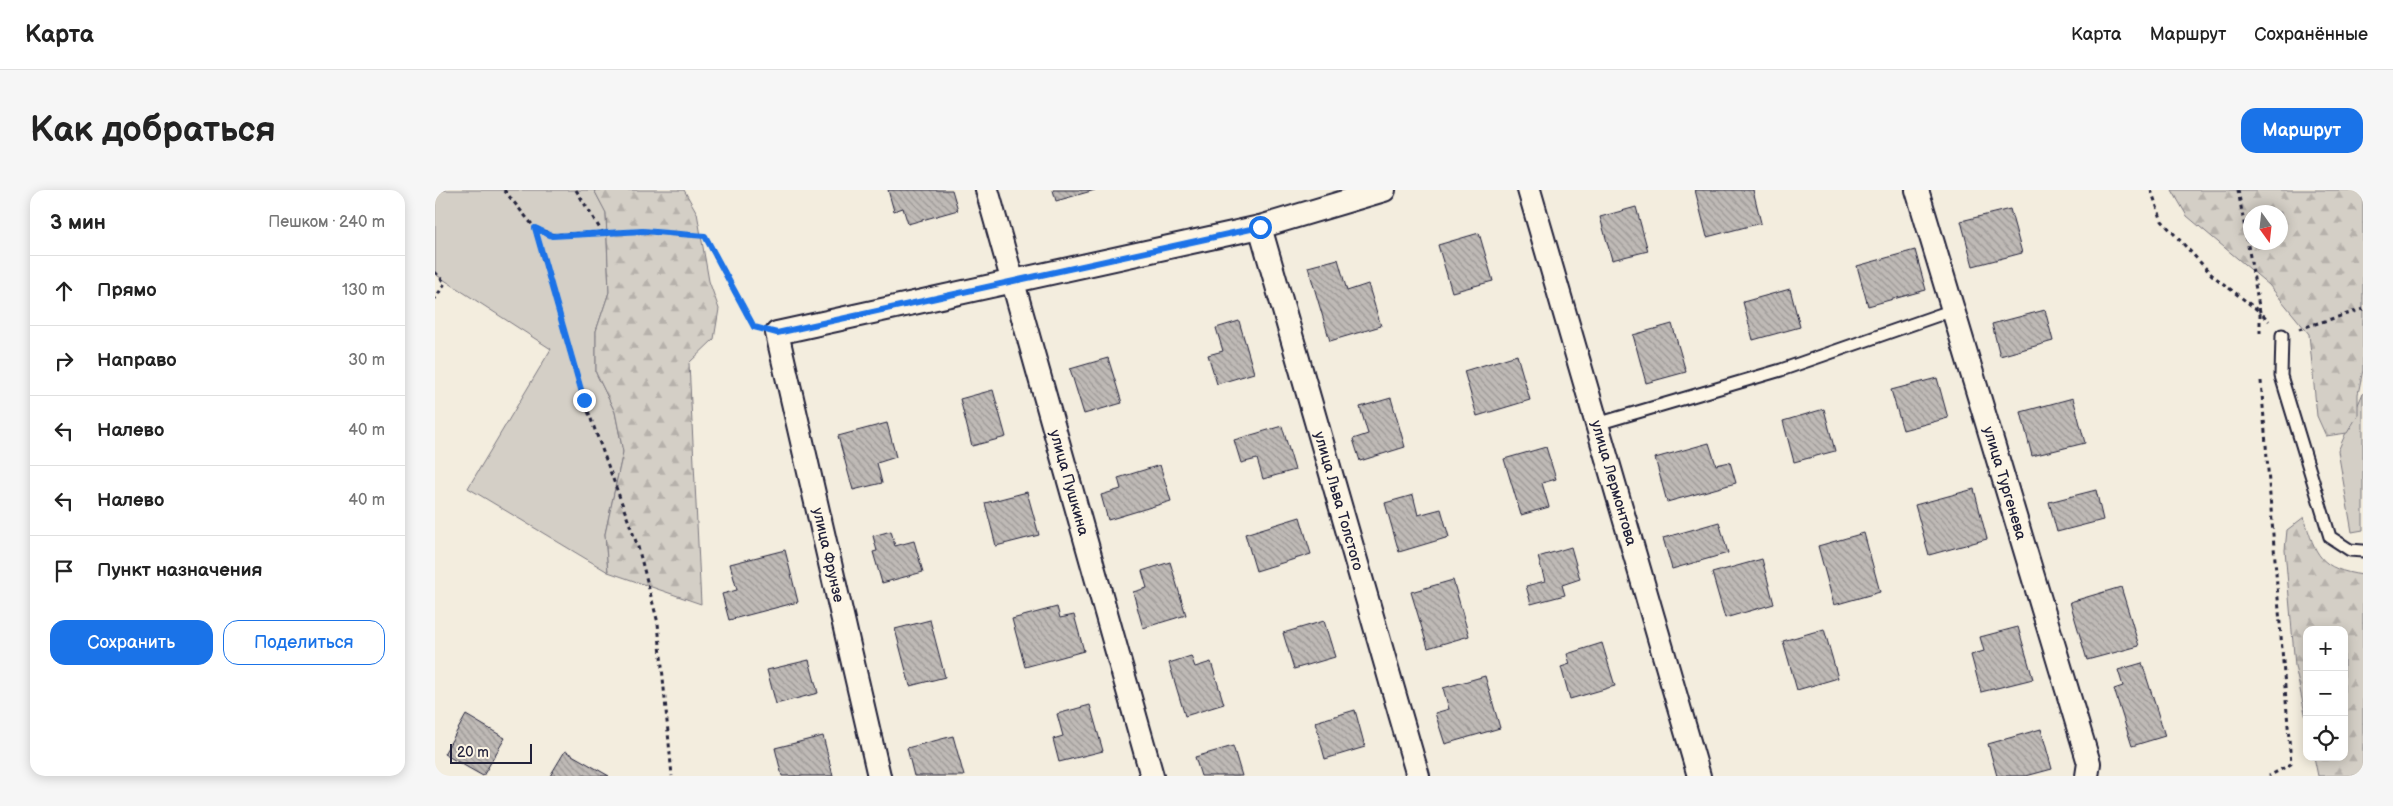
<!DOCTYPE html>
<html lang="ru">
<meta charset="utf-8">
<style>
:root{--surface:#fff;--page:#f6f6f6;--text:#222;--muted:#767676;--line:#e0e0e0;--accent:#1a73e8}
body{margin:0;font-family:"Balsamiq Sans",sans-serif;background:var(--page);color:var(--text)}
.controls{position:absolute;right:15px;bottom:15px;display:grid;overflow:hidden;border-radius:10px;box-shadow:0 2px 12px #0003}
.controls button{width:45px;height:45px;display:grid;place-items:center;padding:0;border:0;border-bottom:1px solid var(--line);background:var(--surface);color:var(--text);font:25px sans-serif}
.compass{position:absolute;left:1808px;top:15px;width:45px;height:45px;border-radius:50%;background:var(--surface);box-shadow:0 2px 12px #0003;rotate:165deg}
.scale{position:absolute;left:15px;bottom:12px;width:82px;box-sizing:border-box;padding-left:5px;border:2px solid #22223b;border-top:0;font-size:14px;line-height:18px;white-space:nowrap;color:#22223b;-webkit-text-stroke:4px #fcf5e5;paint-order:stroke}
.stop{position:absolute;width:15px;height:15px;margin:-11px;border:4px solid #1a73e8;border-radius:50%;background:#fff}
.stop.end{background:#1a73e8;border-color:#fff;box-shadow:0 1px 5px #0008}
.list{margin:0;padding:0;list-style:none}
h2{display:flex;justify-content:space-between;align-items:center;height:65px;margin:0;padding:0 20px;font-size:21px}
h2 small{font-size:16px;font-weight:400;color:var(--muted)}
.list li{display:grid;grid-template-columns:32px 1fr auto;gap:15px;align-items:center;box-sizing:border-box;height:70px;padding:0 20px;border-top:1px solid var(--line)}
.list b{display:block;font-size:19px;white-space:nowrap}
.list em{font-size:16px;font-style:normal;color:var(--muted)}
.actions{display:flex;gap:10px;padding:15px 20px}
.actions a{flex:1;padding:11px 0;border:1px solid var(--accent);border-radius:15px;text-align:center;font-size:18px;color:var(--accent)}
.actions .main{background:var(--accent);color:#fff}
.icon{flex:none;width:28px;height:28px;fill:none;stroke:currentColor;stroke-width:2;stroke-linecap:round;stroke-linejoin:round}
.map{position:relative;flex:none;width:1928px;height:586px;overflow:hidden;border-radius:15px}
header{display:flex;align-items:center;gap:30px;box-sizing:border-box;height:70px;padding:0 25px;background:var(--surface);border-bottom:1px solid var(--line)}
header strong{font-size:24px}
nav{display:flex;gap:28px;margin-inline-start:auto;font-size:18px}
.intro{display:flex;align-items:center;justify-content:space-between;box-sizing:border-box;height:120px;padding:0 30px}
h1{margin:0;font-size:35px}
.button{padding:12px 22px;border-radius:15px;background:var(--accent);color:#fff;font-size:18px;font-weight:700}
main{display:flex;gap:30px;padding:0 30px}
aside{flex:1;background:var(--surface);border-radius:15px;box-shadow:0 2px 12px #0003}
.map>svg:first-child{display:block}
</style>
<header>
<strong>Карта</strong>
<nav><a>Карта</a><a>Маршрут</a><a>Сохранённые</a></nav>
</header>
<div class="intro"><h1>Как добраться</h1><a class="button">Маршрут</a></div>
<main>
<aside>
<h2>3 мин<small>Пешком · 240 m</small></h2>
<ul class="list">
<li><svg class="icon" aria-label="ahead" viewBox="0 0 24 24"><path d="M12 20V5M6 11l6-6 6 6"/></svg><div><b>Прямо</b></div><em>130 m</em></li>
<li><svg class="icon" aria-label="right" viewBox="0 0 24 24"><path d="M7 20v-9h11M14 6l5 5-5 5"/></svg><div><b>Направо</b></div><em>30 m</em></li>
<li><svg class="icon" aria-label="left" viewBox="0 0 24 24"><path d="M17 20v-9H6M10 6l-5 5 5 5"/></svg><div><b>Налево</b></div><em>40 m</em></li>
<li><svg class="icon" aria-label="left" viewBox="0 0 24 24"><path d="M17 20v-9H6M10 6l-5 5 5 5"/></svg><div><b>Налево</b></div><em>40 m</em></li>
<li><svg class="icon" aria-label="arrive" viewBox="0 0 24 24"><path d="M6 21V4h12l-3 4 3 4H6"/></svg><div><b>Пункт назначения</b></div></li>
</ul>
<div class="actions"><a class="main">Сохранить</a><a>Поделиться</a></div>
</aside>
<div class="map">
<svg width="1928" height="586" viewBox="0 0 1928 586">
<defs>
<pattern id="forest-firs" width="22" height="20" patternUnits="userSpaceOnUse" patternTransform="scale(1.25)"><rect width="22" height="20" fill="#d4cfc6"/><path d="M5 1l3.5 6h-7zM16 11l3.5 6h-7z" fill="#b6b1ab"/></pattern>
<pattern id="building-back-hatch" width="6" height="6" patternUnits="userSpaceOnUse" patternTransform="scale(1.25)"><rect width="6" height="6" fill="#bfbab6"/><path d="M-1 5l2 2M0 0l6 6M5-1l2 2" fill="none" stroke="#9b9795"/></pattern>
</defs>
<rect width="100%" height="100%" fill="#f3edde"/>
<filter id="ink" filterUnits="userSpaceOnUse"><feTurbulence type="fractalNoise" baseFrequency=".02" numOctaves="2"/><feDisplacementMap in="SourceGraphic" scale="10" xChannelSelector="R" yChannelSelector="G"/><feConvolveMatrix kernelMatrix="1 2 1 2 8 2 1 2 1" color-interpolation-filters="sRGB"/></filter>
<g filter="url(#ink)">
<g fill="#d4cfc6" stroke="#7b7880">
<path d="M0 0H159L171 22 174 102 161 141V183L180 222 188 262 170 344 173 382 33 298 116 159 0 84Z"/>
<path d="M1928 203V340L1917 342 1903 261Z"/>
</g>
<g fill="url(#forest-firs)" stroke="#7b7880" fill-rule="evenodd">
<path d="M159 0H249L262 23 274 91 284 119 279 149 254 173 266 414 173 382 170 344 188 262 180 222 161 183V141L174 102 171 23Z"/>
<path d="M1737 0H1928V180L1923 204V225L1912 243 1891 246 1882 226 1874 144 1834 95 1752 26ZM1816 22H1846V52H1816Z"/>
<path d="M1869 327C1881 366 1885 379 1928 385V586H1883L1879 567H1909V440H1872V533L1860 476 1850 360 1852 340Z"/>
</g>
<g fill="url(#building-back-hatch)" stroke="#22223b">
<path d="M453 0H517L523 20 473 34 468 18 459 21Z"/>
<path d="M618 0H660L621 11Z"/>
<path d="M1260 0H1318L1326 33 1272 47Z"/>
<path d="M1201 17 1213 61 1177 70 1165 27Z"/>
<path d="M1575 19 1587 63 1538 76 1526 31Z"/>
<path d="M1044 43 1058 91 1017 102 1003 55Z"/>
<path d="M1480 60 1491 100 1433 116 1422 76Z"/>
<path d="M903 69 912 101 933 94 946 136 895 151 873 77Z"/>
<path d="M1355 99 1365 137 1318 150 1308 112Z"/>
<path d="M1610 120 1618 151 1565 166 1557 134Z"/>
<path d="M804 131 819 183 782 194 773 165 788 161 781 138Z"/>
<path d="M1237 134 1251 182 1211 193 1198 145Z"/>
<path d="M1082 165 1095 210 1042 226 1029 181Z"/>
<path d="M673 168 687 213 649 224 635 179Z"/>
<path d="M1502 188 1513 228 1468 240 1456 200Z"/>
<path d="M558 200 571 247 537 256 525 209Z"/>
<path d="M956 208 970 257 925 271 918 249 933 244 925 217Z"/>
<path d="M1638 208 1650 253 1597 266 1586 222Z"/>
<path d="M1389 219 1400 261 1359 272 1348 231Z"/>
<path d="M452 233 461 267 442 273 447 293 418 300 403 246Z"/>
<path d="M847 236 860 280 828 289 822 269 806 273 799 250Z"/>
<path d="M1274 253 1281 275 1295 272 1301 293 1232 312 1220 268Z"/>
<path d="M1111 257 1121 289 1107 293 1114 317 1086 325 1069 269Z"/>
<path d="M725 275 736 311 673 330 666 305 686 299 683 288Z"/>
<path d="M1539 299 1552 349 1494 365 1480 315Z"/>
<path d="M1661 300 1668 330 1622 342 1614 312Z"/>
<path d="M592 302 604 345 561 356 550 313Z"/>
<path d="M978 305 983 325 1006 319 1014 347 964 362 950 313Z"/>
<path d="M865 327 876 364 821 381 810 344Z"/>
<path d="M1284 332 1293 363 1237 379 1228 348Z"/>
<path d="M456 341 460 356 479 351 488 382 447 393 438 362 442 361 438 346Z"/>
<path d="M1429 343 1445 402 1399 415 1383 356Z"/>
<path d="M1136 357 1145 389 1127 395 1130 405 1096 414 1091 396 1110 391 1103 367Z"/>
<path d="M350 360 363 412 294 430 287 404 302 400 295 374Z"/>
<path d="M1327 369 1339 414 1290 428 1277 383Z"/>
<path d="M735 372 751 425 708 438 698 402 712 398 707 381Z"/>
<path d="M1018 390 1034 446 993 458 976 402Z"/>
<path d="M1686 397 1704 456 1652 470 1635 412Z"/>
<path d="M622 417 625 428 639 425 649 461 590 477 577 429Z"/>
<path d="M495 430 510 487 475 496 460 439Z"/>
<path d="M889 431 900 467 859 479 848 443Z"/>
<path d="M1583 437 1598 489 1546 502 1536 465 1549 461 1545 447Z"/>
<path d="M1389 439 1403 488 1362 500 1348 451Z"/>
<path d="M1167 453 1180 496 1135 509 1126 477 1135 474 1132 464Z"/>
<path d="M756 466 760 477 776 472 789 514 750 526 734 473Z"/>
<path d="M374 470 383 503 341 514 332 480Z"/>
<path d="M1707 473 1730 546 1697 556 1679 499 1688 496 1683 480Z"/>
<path d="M1050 486 1065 538 1010 554 1000 523 1014 519 1008 498Z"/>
<path d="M655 515 668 561 624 572 618 549 628 546 622 524Z"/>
<path d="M920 520 930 557 890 569 880 532Z"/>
<path d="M31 525 70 548 48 586 9 564Z"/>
<path d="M1606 539 1617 579 1591 586H1562L1553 554Z"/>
<path d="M388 546 398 586H347L340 558Z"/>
<path d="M518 546 529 586H479L472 558Z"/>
<path d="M798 556 807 586H766L760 567Z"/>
<path d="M130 561 174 586H115Z"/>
</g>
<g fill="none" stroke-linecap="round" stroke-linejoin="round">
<g stroke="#22223b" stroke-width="15">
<g id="service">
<path d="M1847 145 1846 186 1895 347 1915 360 1928 361"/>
<path d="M1162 234 1346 180 1518 120"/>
</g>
</g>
<g stroke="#22223b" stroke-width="26">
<g id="minor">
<path id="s1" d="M552 0 717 586"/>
<path id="s2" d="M1094 0 1264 586"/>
<path id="s3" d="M1482 0 1654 573 1652 586"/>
<path id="s4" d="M825 37 983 586"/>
<path d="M444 586 342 143 825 37 949 0"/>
</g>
</g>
<g stroke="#22223b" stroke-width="3" stroke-dasharray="4 4" stroke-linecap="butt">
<path d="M69 0 100 38 149 210 203 357 223 433 237 586"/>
<path d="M141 0 167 42"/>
<path d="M1716 0 1727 31 1777 85 1825 122V145"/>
<path d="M1803 0 1825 122 1834 131"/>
<path d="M101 38 117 45 208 41 270 46 319 137"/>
<path d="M0 82 10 93 0 109"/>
<path d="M1864 139 1928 119"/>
<path d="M1826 191 1856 574 1834 586"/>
</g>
<use href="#service" stroke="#fcf5e5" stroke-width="11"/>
<use href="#minor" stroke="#fcf5e5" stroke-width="22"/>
</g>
</g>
<g fill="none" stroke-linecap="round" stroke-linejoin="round" filter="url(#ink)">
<path stroke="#1a73e8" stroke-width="6" d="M149 210 100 38 117 46 208 41 270 46 319 137 342 143 825 37"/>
</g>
<g text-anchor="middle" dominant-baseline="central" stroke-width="4.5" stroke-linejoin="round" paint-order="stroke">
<g font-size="15" fill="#22223b" stroke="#fcf5e5">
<text stroke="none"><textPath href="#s1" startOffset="304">улица Пушкина</textPath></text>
<text stroke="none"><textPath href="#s2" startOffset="305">улица Лермонтова</textPath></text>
<text stroke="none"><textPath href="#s3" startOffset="306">улица Тургенева</textPath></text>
<text stroke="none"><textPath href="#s4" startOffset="285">улица Льва Толстого</textPath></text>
<text transform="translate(393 365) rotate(77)">улица Фрунзе</text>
</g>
</g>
</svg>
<div class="controls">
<button>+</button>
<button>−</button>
<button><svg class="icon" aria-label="locate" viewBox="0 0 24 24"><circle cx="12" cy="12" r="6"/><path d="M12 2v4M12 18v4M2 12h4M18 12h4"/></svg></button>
</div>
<svg class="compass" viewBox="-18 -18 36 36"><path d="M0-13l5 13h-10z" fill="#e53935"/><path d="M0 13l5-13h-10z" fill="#767676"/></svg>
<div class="scale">20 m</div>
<div class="stop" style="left:825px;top:37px"></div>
<div class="stop end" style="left:149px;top:210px"></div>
</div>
</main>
